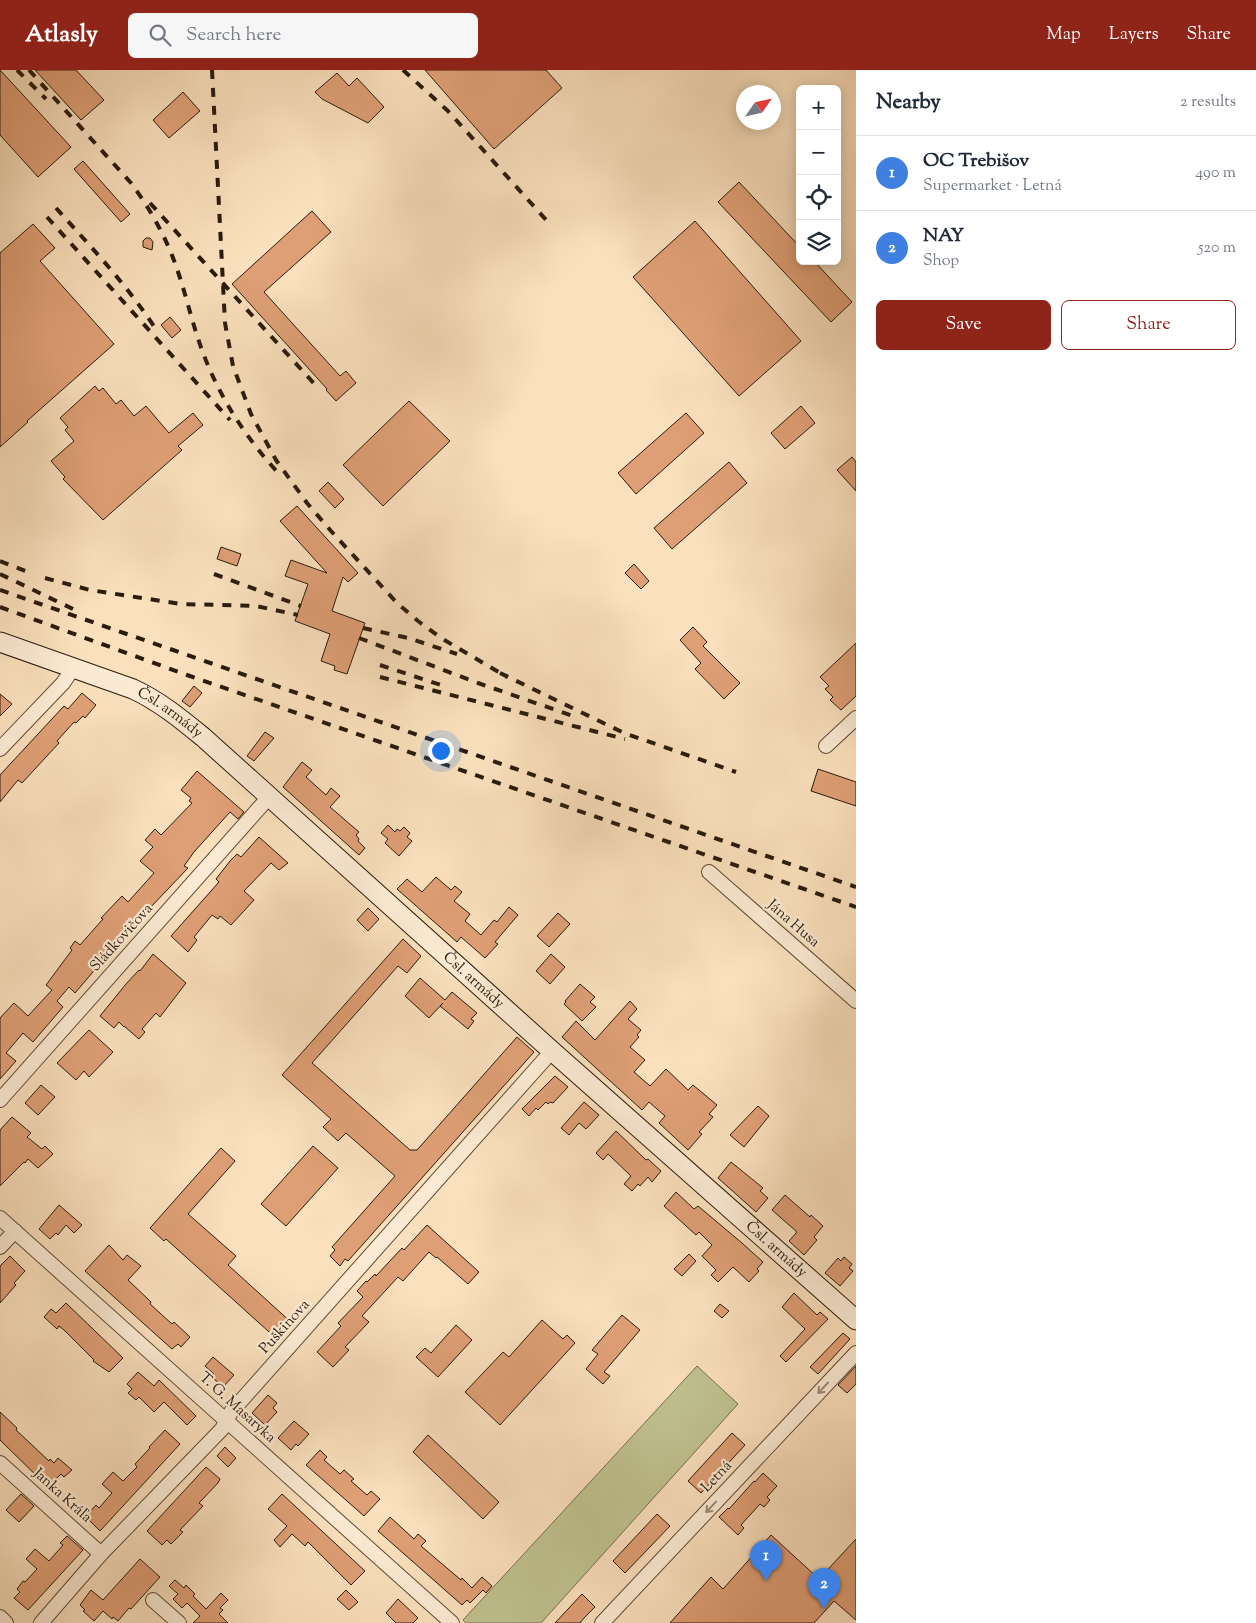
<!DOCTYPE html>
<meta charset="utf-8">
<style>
:root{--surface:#fff;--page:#f6f6f7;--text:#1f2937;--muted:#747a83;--line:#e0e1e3;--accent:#8f2418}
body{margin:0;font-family:"Sorts Mill Goudy",serif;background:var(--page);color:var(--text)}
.controls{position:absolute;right:15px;top:15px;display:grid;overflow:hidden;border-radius:8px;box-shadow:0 2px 12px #0003}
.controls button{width:45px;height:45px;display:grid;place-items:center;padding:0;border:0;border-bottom:1px solid var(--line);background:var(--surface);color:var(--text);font:25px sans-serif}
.compass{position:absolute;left:736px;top:15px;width:45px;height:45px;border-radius:50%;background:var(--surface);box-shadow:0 2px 12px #0003;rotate:56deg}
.you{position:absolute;left:440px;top:680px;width:18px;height:18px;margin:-12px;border:4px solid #fff;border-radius:50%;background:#1a73e8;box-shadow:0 0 0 8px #1a73e833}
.badge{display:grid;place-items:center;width:32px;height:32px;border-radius:50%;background:var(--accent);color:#fff;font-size:16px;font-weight:700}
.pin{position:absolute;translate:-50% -41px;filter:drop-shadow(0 1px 2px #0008)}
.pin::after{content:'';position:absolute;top:26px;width:18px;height:15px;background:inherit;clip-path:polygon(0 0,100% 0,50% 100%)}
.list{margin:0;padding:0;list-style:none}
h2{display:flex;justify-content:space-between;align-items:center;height:65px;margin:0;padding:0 20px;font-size:21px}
h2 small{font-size:16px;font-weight:400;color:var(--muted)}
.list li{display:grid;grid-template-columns:32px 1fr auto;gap:15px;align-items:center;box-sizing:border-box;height:75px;padding:0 20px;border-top:1px solid var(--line)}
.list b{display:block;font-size:19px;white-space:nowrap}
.list p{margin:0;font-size:16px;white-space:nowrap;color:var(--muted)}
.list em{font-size:16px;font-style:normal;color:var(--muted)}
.actions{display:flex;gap:10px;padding:15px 20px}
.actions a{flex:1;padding:11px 0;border:1px solid var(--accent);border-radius:8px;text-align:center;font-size:18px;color:var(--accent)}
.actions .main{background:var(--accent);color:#fff}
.icon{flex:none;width:28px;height:28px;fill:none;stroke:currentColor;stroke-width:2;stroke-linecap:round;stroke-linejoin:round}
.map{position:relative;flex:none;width:856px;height:1553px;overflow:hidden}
header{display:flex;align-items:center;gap:30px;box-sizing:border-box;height:70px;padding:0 25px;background:var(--accent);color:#fff}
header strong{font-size:24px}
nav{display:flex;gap:28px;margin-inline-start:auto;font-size:18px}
.search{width:350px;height:45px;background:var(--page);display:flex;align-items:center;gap:12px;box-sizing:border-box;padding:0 18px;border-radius:8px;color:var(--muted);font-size:19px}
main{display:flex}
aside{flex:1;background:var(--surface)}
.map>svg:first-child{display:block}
</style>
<header>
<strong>Atlasly</strong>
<div class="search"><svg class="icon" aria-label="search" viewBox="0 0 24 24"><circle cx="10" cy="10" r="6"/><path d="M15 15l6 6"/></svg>Search here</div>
<nav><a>Map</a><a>Layers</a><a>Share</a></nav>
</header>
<main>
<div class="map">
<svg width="856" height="1553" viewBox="0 0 856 1553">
<rect width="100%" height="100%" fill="#fae0bd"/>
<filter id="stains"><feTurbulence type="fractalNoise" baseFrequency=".004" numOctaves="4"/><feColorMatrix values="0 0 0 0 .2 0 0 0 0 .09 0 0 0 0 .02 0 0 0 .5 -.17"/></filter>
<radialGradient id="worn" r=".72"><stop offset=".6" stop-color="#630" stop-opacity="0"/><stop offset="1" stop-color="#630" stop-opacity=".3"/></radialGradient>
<path fill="#c0c290" stroke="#756e4e" d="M697 1296 738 1334 541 1553H466L463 1550Z"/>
<g fill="#df9f76" stroke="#2a1b0c">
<path d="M0 0 71 77 38 107 0 65Z"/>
<path d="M35 0H76L104 30 81 50Z"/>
<path d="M425 0H546L562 18 494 79Z"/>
<path d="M337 3 349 16 357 8 384 37 368 53 322 29 315 22Z"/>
<path d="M183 22 200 41 169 68 153 50Z"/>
<path d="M83 91 130 144 121 152 74 99Z"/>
<path d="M739 112 800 177V191H814L852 232 831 252 718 132Z"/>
<path d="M312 141 331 162 264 222 340 306 346 301 356 313 336 331 326 320 327 319 232 214Z"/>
<path d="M695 151 801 271 739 326 633 207Z"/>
<path d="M33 154 55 178 40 191 114 274 27 351 28 352 0 377V183Z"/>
<path d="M146 168H150L153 172 152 180 143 177V171Z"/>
<path d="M170 247 181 260 172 268 161 255Z"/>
<path d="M95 316 99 321 103 318 116 334 121 330 134 346 146 336 169 363 193 343 203 355 178 376 182 380 103 450 63 409 65 407 51 391 74 371 65 360 68 357 60 348Z"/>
<path d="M409 331 450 371 383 436 343 395Z"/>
<path d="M801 336 815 353 785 379 771 363Z"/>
<path d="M686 343 704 363 636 424 618 403Z"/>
<path d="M852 387 856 392V421L837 400Z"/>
<path d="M729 392 747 413 672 479 654 458Z"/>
<path d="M328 412 344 429 335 438 319 421Z"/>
<path d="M297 436 358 503 348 512 343 507 332 541 365 553 347 604 334 600 335 596 321 591 330 564 295 551 308 514 285 506 291 490 327 503 280 451Z"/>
<path d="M221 477 241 484 237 496 217 489Z"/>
<path d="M634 494 649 511 641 519 625 503Z"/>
<path d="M693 557 707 572 703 576 740 613 724 629 695 599 701 593 680 570Z"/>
<path d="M856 573V626L841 640 830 630 833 627 825 619 829 616 820 607Z"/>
<path d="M194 616 202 623 190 637 182 631Z"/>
<path d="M82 623 96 635 85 648 83 646 76 653 74 652 57 671 59 673 22 713 18 710 0 732V705L64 636 68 639Z"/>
<path d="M0 624 12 634 0 646Z"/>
<path d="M265 662 274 668 254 691 247 686Z"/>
<path d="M302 692 312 700 306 707 326 725 331 718 340 726 330 737 359 762 356 765 359 769 358 771 365 778 359 785 283 717Z"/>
<path d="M818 699 856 712V736L811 721Z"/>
<path d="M197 701 244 742 238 749 230 742 194 782 184 796 188 798 129 860 75 923 69 917 57 931 63 937 33 972 23 963 6 983 16 991 0 1009V948L14 933 28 946 52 920 46 915 72 880 70 878 75 871 80 875 103 849 101 848 122 826 128 832 154 803 140 791 153 777 145 770 155 759 161 765 192 733 189 731 191 728 181 720Z"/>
<path d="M388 755 395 762 397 759 400 761 404 757 410 763 407 767 412 771 399 786 385 773 388 769 381 763Z"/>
<path d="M259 767 288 793 279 800 271 793 244 821 254 830 231 855 220 846 218 849 212 845 194 867 197 870 188 882 171 866 219 812 216 809 230 791 237 784 241 787Z"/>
<path d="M436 807 451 820 455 816 462 822 454 831 470 844 465 851 481 865 494 850 497 852 509 837 518 845 495 872 498 874 485 888 461 867 457 872 397 819 407 809 422 822Z"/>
<path d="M368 838 379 849 368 861 357 850Z"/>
<path d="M558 843 570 854 549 877 537 866Z"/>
<path d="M403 869 421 886 407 903 398 896 312 993 410 1080H417L517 967 534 982 348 1191 345 1189 340 1196 330 1186 335 1180 332 1177 395 1106 346 1063 338 1071 323 1057 331 1049 282 1005Z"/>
<path d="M153 884 186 913 160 947 156 943 142 959 145 962 139 969 124 956V957L119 952 114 958 100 946 126 914 139 900 140 901Z"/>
<path d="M551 884 565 897 550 914 536 901Z"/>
<path d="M420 908 445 930 452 922 477 943 471 949 474 951 468 959 440 936 443 933 429 948 405 926Z"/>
<path d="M580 914 595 927 590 932 596 937 582 951 564 934 566 932 565 931Z"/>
<path d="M630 931 637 939 628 949 641 960 637 965 639 967 630 977 645 990 634 1002 650 1016 666 999 688 1020 693 1015 717 1035 709 1044 713 1047 699 1062 702 1064 688 1080 659 1053 665 1046 649 1032 642 1040 562 967 576 951 595 970Z"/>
<path d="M89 960 113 982 89 1007 84 1001 76 1010 57 993Z"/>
<path d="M555 1006 568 1017 553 1033 550 1032 548 1034 546 1032 538 1040 536 1038 529 1046 522 1039Z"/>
<path d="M41 1015 55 1027 38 1045 25 1033Z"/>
<path d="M584 1032 599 1045 586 1059 579 1053 569 1065 561 1058Z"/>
<path d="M758 1036 769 1046 744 1077 730 1065Z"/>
<path d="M12 1047 31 1063 27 1067 42 1079 45 1076 53 1084 38 1098 28 1089 25 1093 24 1092 0 1116V1060Z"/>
<path d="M616 1061 646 1090 648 1089 661 1101 652 1112 648 1107 640 1116 638 1114 632 1121 624 1114 631 1106 608 1084 603 1090 596 1083Z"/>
<path d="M313 1076 338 1098 286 1156 261 1134Z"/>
<path d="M221 1078 235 1091 188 1144 236 1186 228 1195 293 1254 278 1270 166 1169 164 1171 150 1158Z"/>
<path d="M731 1092 763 1118 760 1121 768 1128 756 1142 718 1108Z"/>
<path d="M676 1122 694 1139 698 1136 742 1173 763 1192 757 1199 759 1201 749 1212 733 1197 718 1212 711 1205 716 1200 702 1186 712 1175 699 1162 696 1165 664 1136Z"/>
<path d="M785 1125 810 1147 811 1145 823 1156 814 1167 817 1170 804 1185 789 1171 797 1162 772 1140Z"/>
<path d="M59 1135 82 1155 74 1163 66 1155 58 1165 56 1163 50 1169 39 1159Z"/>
<path d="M427 1155 479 1202 468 1214 437 1187 436 1188 429 1182 403 1211 398 1207 362 1246 369 1252 345 1277 349 1280 333 1297 317 1282 341 1256 338 1253 363 1227 357 1221 366 1211 367 1212 375 1204 376 1206 402 1178 404 1180Z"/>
<path d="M109 1175 123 1190 127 1185 141 1196 128 1210 151 1232 150 1234 172 1254 174 1252 190 1267 181 1277 178 1274 172 1279 85 1201Z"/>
<path d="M689 1184 696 1191 682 1206 674 1199Z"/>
<path d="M10 1186 25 1201 14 1213 16 1215 0 1233V1196Z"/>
<path d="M844 1187 852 1194 849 1198 853 1201 840 1216 825 1203 838 1188 841 1191Z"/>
<path d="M794 1223 817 1245 820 1242 828 1249 786 1292 780 1286 805 1259 782 1237Z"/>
<path d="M66 1233 123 1288 109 1302 93 1291 94 1290 64 1260 59 1256 57 1259 44 1247 51 1239 56 1243Z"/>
<path d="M720 1234 729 1241 722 1248 714 1241Z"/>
<path d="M622 1245 640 1260 604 1302 610 1306 603 1314 586 1299 598 1284 592 1280Z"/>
<path d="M542 1250 563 1269 567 1265 575 1273 500 1355 465 1322 503 1282 509 1287Z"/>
<path d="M456 1255 472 1270 438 1307 416 1287 425 1278 431 1283Z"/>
<path d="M843 1263 850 1269 818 1304 810 1297Z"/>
<path d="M213 1287 234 1305 223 1317 214 1309 212 1306 214 1304 205 1296Z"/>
<path d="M856 1296V1314L847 1323 838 1315Z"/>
<path d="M138 1302 154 1316 159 1310 196 1346 187 1355 164 1332 154 1342 139 1327 136 1330 128 1323 132 1319 127 1314Z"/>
<path d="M268 1325 277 1333 273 1338 277 1342 265 1355 252 1343Z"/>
<path d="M0 1342 17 1358 16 1360 49 1391 50 1389 54 1393 58 1388 72 1400 64 1407 61 1404 48 1417 0 1370Z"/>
<path d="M294 1351 309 1364 298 1376 296 1374 291 1380 278 1368Z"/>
<path d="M165 1360 180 1374 100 1461 89 1450 91 1448 87 1445 96 1435 99 1438 112 1423 102 1414 113 1402 123 1411 137 1397 135 1394 150 1378 149 1377Z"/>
<path d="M732 1363 745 1375 701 1423 688 1411Z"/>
<path d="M428 1365 499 1432 483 1449 413 1382Z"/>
<path d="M225 1377 236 1388 228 1397 217 1386Z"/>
<path d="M320 1380 327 1387 324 1390 340 1404 344 1400 354 1409 351 1411 367 1425 371 1421 380 1429 364 1446 306 1395Z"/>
<path d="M206 1397 220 1409 218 1413 199 1433 203 1436 180 1460 183 1462 171 1474 167 1470 162 1475 147 1461Z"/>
<path d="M763 1403 777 1416 767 1427 770 1430 764 1437 760 1434 741 1455 744 1458 738 1465 719 1447 728 1438 729 1439 754 1411 755 1412Z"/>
<path d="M21 1424 34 1436 19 1452 6 1440Z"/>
<path d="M282 1424 365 1501 351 1515 308 1472 305 1476 292 1464 280 1477 274 1470 287 1456 268 1439Z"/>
<path d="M657 1444 670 1456 625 1503 613 1491Z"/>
<path d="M390 1447 414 1469 418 1464 426 1471 421 1476 461 1510 462 1508 472 1518 482 1507 492 1516 486 1523 483 1520 470 1533 467 1530 462 1535 378 1461Z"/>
<path d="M771 1465 819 1509 856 1469V1550L834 1531 814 1553H670L711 1507 723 1519Z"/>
<path d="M67 1466 83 1480 28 1540 14 1528 20 1522 17 1519 23 1511 25 1512 37 1499 26 1489 35 1479 49 1491 63 1475 60 1473Z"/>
<path d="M140 1489 160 1507 131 1539 129 1538 118 1551 113 1547 112 1549 103 1541 94 1551 83 1541 85 1540 80 1535 91 1520 103 1530Z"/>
<path d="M175 1510 184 1518 186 1515 195 1524 193 1526 206 1539 221 1523 228 1530 220 1538 223 1540 219 1544 228 1553H193L200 1546 187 1533 182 1538 173 1529 178 1524 169 1516Z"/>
<path d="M346 1520 358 1532 349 1540 337 1529Z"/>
<path d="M582 1524 595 1537 584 1548 580 1553H555Z"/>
<path d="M398 1529 418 1548 413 1553H396L386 1543Z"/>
</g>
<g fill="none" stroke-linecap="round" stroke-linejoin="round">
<g stroke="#5e4c38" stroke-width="16">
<g id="street">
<path d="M826 676 856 648"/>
<path d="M0 679 63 613 74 597"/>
<path d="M709 802 856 931"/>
<path d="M0 1030 269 727"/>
<path d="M0 1148 452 1553"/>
<path d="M0 1177 15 1161"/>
<path d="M0 1393 101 1484"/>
<path d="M153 1530 179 1553"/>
<path d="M0 1547 6 1553"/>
<path d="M41 1553 101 1484 222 1359 231 1342 552 981"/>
<path d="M602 1553 856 1283"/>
</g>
</g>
<g stroke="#2a1b0c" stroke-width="21">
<g id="secondary">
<path id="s1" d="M0 572 133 619C159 631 181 649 203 667L552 981 856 1250"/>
</g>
</g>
<use href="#street" stroke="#fcebd4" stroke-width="14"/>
<use href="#secondary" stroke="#fcebd4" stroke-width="19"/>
<g stroke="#2a1b0c" stroke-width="4" stroke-dasharray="9 9" stroke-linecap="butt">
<path d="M17 0 46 29"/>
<path d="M29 0 131 113C149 137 166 167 176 196 186 224 192 253 202 280 219 327 246 368 280 405"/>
<path d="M212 0 225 253 233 296 251 344 276 390 307 433 331 461 397 533 418 551 441 568 507 607"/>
<path d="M403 0 448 41 548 152"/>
<path d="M150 133 319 319"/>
<path d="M56 138C92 178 128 216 157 261"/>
<path d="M47 147 230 350"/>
<path d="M0 491 33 504"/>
<path d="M0 504 73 539"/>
<path d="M214 504 301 536"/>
<path d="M45 508 90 520 181 534 256 536 298 545"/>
<path d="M0 520 856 817"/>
<path d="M0 537 187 605 856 837"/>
<path d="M363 558 408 568 457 584"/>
<path d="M359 568 478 613 573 646"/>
<path d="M380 595 447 617"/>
<path d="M500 603 624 663 736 702"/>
<path d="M380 607 625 669"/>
</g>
</g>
<defs><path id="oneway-shaft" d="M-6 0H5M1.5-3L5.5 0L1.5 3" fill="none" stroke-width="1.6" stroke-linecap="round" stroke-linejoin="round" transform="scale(1.25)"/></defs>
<g stroke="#9e8d7a">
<use href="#oneway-shaft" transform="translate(823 1318) rotate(133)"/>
<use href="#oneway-shaft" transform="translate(711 1437) rotate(133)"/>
</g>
<g text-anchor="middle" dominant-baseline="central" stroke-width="4.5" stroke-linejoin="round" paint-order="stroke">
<g font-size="15" fill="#2a1b0c" stroke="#fcebd4">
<text stroke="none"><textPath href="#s1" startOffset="185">Čsl. armády</textPath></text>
<text transform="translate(793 854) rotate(41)">Jána Husa</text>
<text transform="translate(122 868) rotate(-48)">Sládkovičova</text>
<text stroke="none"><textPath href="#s1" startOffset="590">Čsl. armády</textPath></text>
<text stroke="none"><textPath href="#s1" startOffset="995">Čsl. armády</textPath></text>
<text transform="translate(285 1257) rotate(-48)">Puškinova</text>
<text transform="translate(237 1338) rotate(42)">T. G. Masaryka</text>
<text transform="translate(717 1407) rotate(-47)">Letná</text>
<text transform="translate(62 1426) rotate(42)">Janka Kráľa</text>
</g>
</g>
<rect width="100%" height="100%" filter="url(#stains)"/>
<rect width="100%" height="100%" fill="url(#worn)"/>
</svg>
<div class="controls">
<button>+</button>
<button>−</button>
<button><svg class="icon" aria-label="locate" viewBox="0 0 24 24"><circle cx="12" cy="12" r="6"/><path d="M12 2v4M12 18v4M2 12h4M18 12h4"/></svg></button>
<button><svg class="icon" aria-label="layers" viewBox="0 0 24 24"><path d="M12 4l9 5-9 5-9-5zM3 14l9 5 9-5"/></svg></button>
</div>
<svg class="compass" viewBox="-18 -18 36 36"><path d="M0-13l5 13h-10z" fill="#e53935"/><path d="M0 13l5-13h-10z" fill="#747a83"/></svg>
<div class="you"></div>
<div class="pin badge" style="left:766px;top:1511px;background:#3f7fe0">1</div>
<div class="pin badge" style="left:824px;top:1539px;background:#3f7fe0">2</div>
</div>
<aside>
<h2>Nearby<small>2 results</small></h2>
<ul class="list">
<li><span class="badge" style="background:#3f7fe0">1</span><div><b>OC Trebišov</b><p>Supermarket · Letná</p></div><em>490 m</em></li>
<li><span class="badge" style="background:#3f7fe0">2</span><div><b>NAY</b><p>Shop</p></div><em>520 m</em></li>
</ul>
<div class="actions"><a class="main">Save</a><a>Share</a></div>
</aside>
</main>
